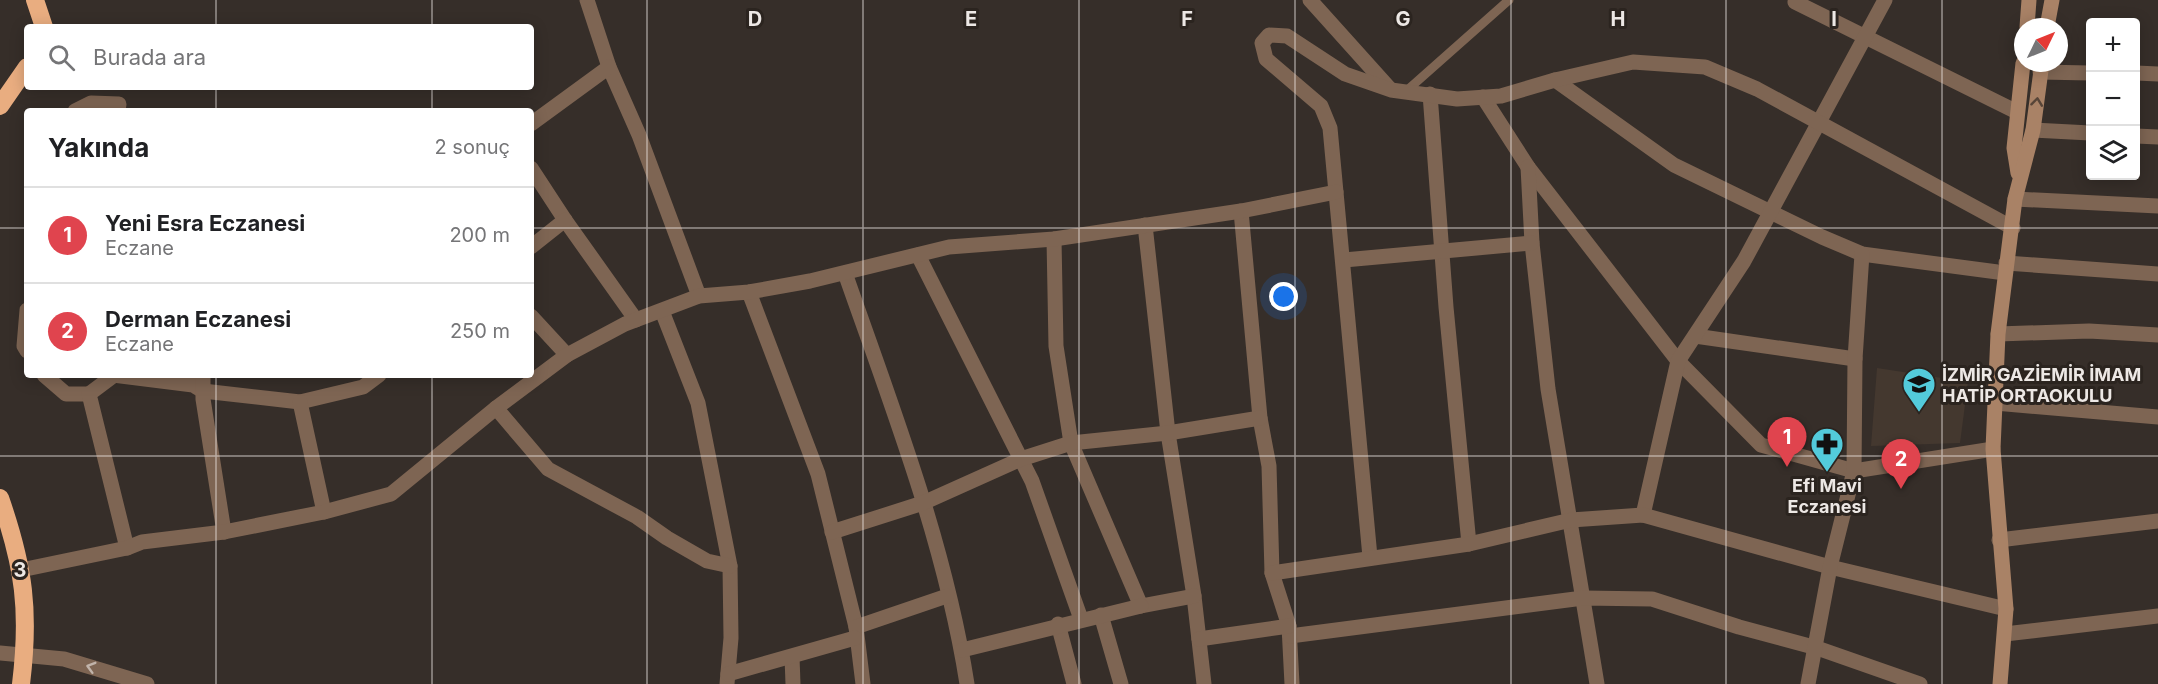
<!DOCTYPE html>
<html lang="tr">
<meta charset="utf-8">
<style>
:root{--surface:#fff;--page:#f2f2f2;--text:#202124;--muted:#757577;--line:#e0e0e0;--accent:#0b8043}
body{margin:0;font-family:Inter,sans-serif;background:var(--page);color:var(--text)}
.controls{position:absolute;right:18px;top:18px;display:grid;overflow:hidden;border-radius:6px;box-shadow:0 3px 15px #0003}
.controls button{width:54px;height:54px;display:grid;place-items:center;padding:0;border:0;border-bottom:2px solid var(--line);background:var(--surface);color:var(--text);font:30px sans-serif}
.compass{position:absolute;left:2014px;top:18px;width:54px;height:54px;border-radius:50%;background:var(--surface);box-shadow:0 3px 15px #0003;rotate:47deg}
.you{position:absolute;left:1284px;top:297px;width:21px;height:21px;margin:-15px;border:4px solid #fff;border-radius:50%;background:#1a73e8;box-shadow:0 0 0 9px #1a73e833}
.badge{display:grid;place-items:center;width:39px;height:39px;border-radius:50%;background:var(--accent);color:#fff;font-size:20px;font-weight:700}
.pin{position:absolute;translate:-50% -50px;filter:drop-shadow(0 2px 3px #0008)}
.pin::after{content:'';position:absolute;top:32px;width:21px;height:18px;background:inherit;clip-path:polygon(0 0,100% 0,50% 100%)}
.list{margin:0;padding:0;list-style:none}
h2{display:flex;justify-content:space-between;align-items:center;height:78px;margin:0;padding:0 24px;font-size:26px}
h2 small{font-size:20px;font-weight:400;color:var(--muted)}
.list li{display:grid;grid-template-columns:39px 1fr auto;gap:18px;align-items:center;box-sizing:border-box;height:96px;padding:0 24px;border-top:2px solid var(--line)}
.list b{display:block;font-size:22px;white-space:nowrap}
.list p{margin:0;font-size:20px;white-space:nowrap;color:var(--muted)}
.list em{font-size:20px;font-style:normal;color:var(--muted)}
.icon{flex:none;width:33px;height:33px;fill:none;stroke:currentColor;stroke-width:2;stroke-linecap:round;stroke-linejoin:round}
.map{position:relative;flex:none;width:2158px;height:684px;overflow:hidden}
.search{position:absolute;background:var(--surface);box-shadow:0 3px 15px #0003;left:24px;top:24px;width:510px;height:66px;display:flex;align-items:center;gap:15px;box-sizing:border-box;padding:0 21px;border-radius:6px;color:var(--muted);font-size:22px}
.panel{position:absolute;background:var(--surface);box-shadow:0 3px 15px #0003;left:24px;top:108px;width:510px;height:270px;border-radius:6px}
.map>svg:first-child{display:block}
</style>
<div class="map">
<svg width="2158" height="684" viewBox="0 0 2158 684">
<rect width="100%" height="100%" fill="#362e29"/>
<path fill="#44382f" d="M1877 368 1968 382 1960 443 1871 446Z"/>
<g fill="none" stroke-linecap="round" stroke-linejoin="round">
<path stroke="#7e6553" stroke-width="9" d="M1404 93 1509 0"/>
<g stroke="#7e6553" stroke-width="15">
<path d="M587 0 609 67 639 135 699 296"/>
<path d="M1310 0 1390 89"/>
<path d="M1795 2 2017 112"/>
<path d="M2040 72 2090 73"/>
<path d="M2136 73 2158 74"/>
<path d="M1555 80 1674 165 1822 237 1862 254 2005 273"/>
<path d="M1430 94 1446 307 1469 544"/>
<path d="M1483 97 1528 167 1678 361 1761 445 1854 471 1993 449"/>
<path d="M75 111 91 103 119 104 118 111"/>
<path d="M531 124 609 67"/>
<path d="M1528 167 1532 243 1548 389 1597 684"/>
<path d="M531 168 565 220 636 320"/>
<path d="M2015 199 2158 206"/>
<path d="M1241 211 1260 418 1269 466 1272 573 1289 626 1292 684"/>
<path d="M1145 225 1168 433 1194 596 1204 684"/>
<path d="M1054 239 1056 346 1071 443 1141 606 1194 596"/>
<path d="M531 247 565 220"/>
<path d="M918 255 1032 481 1081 619"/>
<path d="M1344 260 1532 243"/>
<path d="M2006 263 2158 274"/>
<path d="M845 273C892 407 945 543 967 684"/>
<path d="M749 292 818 474 856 627 863 684"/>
<path d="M27 310 24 346 27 351"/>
<path d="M662 311 698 403 730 566 731 638 727 684"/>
<path d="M531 316 567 355"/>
<path d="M1998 334 2089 331 2158 335"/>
<path d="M1695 336 1855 359"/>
<path d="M44 375 66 394H89"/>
<path d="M113 375 193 385 203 391 300 402 363 387 379 375"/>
<path d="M203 375V399L224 532"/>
<path d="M113 376 89 394 127 548"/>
<path d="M300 402 324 512"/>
<path d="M1995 403 2158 417"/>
<path d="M496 408 548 469 637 517 667 538 707 561 730 566"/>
<path d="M1643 515 1678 361 1744 261 1885 0"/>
<path d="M832 532 923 503 1021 459 1071 443 1168 433 1260 418"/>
<path d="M1999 540 2158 521"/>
<path d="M1370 557 1330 128 1321 106 1266 59 1262 43 1269 35 1287 36 1345 74 1391 90 1457 99 1501 96 1555 80 1633 62 1705 67 1757 89 2013 228"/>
<path d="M21 570 127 548 142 542 224 532 324 512 391 494 496 408 567 355 625 324 699 296 749 292 810 281 949 247 1054 239 1241 211 1336 192"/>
<path d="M1272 573 1469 544 1571 520 1643 515 1830 567 2006 609"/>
<path d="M1101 615 1121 684"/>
<path d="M1058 624 1074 684"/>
<path d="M856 627 947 596"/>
<path d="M2005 634 2158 616"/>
<path d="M1290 636 1583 598 1652 599 1739 627 1817 648 1920 684"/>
<path d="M1199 639 1289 626"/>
<path d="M962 650 1141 606"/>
<path d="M0 653 64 659 147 684"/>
<path d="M792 657 793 684"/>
<path d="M728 674 855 638"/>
<path d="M1808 684 1830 567 1854 471 1855 359 1862 254"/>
</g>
<g stroke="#7e6553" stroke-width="15">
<path d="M2033 130 2090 133"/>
<path d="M2136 136 2158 137"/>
</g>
<g stroke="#a98266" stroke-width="15">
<path d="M2027 27 2029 0"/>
<path d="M2047 27 2052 0"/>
<path d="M2018 173 2014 148 2023 63"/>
<path d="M2000 684 2006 609 1993 449 1998 334 2015 199 2033 130 2042 63"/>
</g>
<g stroke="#e9ad80" stroke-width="18">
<path d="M35 0 44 27"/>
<path d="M0 106 27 67"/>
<path d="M0 498C24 567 30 611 21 684"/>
</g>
</g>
<defs><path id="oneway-chevron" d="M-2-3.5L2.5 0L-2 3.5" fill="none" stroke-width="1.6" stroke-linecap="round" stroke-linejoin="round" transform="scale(1.5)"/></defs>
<use stroke="#574538" href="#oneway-chevron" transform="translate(2037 102) rotate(-83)"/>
<use stroke="#c1b4ab" href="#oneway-chevron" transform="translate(91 667) rotate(-164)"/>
<path fill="none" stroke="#ede8e5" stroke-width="1.5" stroke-opacity="0.55" d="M216 0V27M432 0V27M647 0V684M863 0V684M1079 0V684M1295 0V684M1511 0V684M1726 0V684M1942 0V684M216 87V111M432 87V111M0 228H27M531 228H2158M216 375V684M432 375V684M0 456H2158"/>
<defs>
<g id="school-pin" transform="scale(1.725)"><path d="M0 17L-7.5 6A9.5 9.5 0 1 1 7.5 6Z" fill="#53cbdb" stroke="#2b241f"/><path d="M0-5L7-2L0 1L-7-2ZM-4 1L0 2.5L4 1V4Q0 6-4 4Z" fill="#111"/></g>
<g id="pharmacy-pin" transform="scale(1.725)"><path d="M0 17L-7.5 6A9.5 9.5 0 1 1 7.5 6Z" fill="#53cbdb" stroke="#2b241f"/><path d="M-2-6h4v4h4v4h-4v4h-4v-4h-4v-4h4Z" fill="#111"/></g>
</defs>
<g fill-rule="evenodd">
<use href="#school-pin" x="1919" y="384"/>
<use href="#pharmacy-pin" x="1827" y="444"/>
</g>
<g text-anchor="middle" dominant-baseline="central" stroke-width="6" stroke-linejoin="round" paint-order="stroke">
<g font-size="18" font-weight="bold" fill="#ede8e5" stroke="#2b241f" text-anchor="start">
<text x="1942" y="374">İZMİR GAZİEMİR İMAM<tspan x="1942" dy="21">HATİP ORTAOKULU</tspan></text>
<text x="1827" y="485" text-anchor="middle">Efi Mavi<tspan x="1827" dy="21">Eczanesi</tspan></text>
</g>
</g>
<g font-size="20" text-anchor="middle" font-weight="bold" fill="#ede8e5" stroke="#2b241f" stroke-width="6" stroke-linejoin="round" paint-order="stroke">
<text x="755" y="26">D</text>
<text x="971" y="26">E</text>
<text x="1187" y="26">F</text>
<text x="1403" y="26">G</text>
<text x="1618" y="26">H</text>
<text x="1834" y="26">I</text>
<text x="20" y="577">3</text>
</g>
</svg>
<div class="controls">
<button>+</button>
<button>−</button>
<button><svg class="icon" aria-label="layers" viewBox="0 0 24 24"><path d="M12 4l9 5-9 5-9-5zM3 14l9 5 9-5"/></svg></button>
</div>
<svg class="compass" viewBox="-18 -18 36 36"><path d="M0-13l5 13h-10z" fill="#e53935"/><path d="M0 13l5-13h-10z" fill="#757577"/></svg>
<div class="you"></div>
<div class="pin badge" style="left:1787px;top:467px;background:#e0444e">1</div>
<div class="pin badge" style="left:1901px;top:489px;background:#e0444e">2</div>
<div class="search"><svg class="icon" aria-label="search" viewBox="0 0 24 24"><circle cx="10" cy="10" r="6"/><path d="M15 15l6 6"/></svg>Burada ara</div>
<section class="panel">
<h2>Yakında<small>2 sonuç</small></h2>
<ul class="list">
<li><span class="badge" style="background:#e0444e">1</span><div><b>Yeni Esra Eczanesi</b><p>Eczane</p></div><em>200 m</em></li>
<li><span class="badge" style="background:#e0444e">2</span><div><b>Derman Eczanesi</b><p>Eczane</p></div><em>250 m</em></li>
</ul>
</section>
</div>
